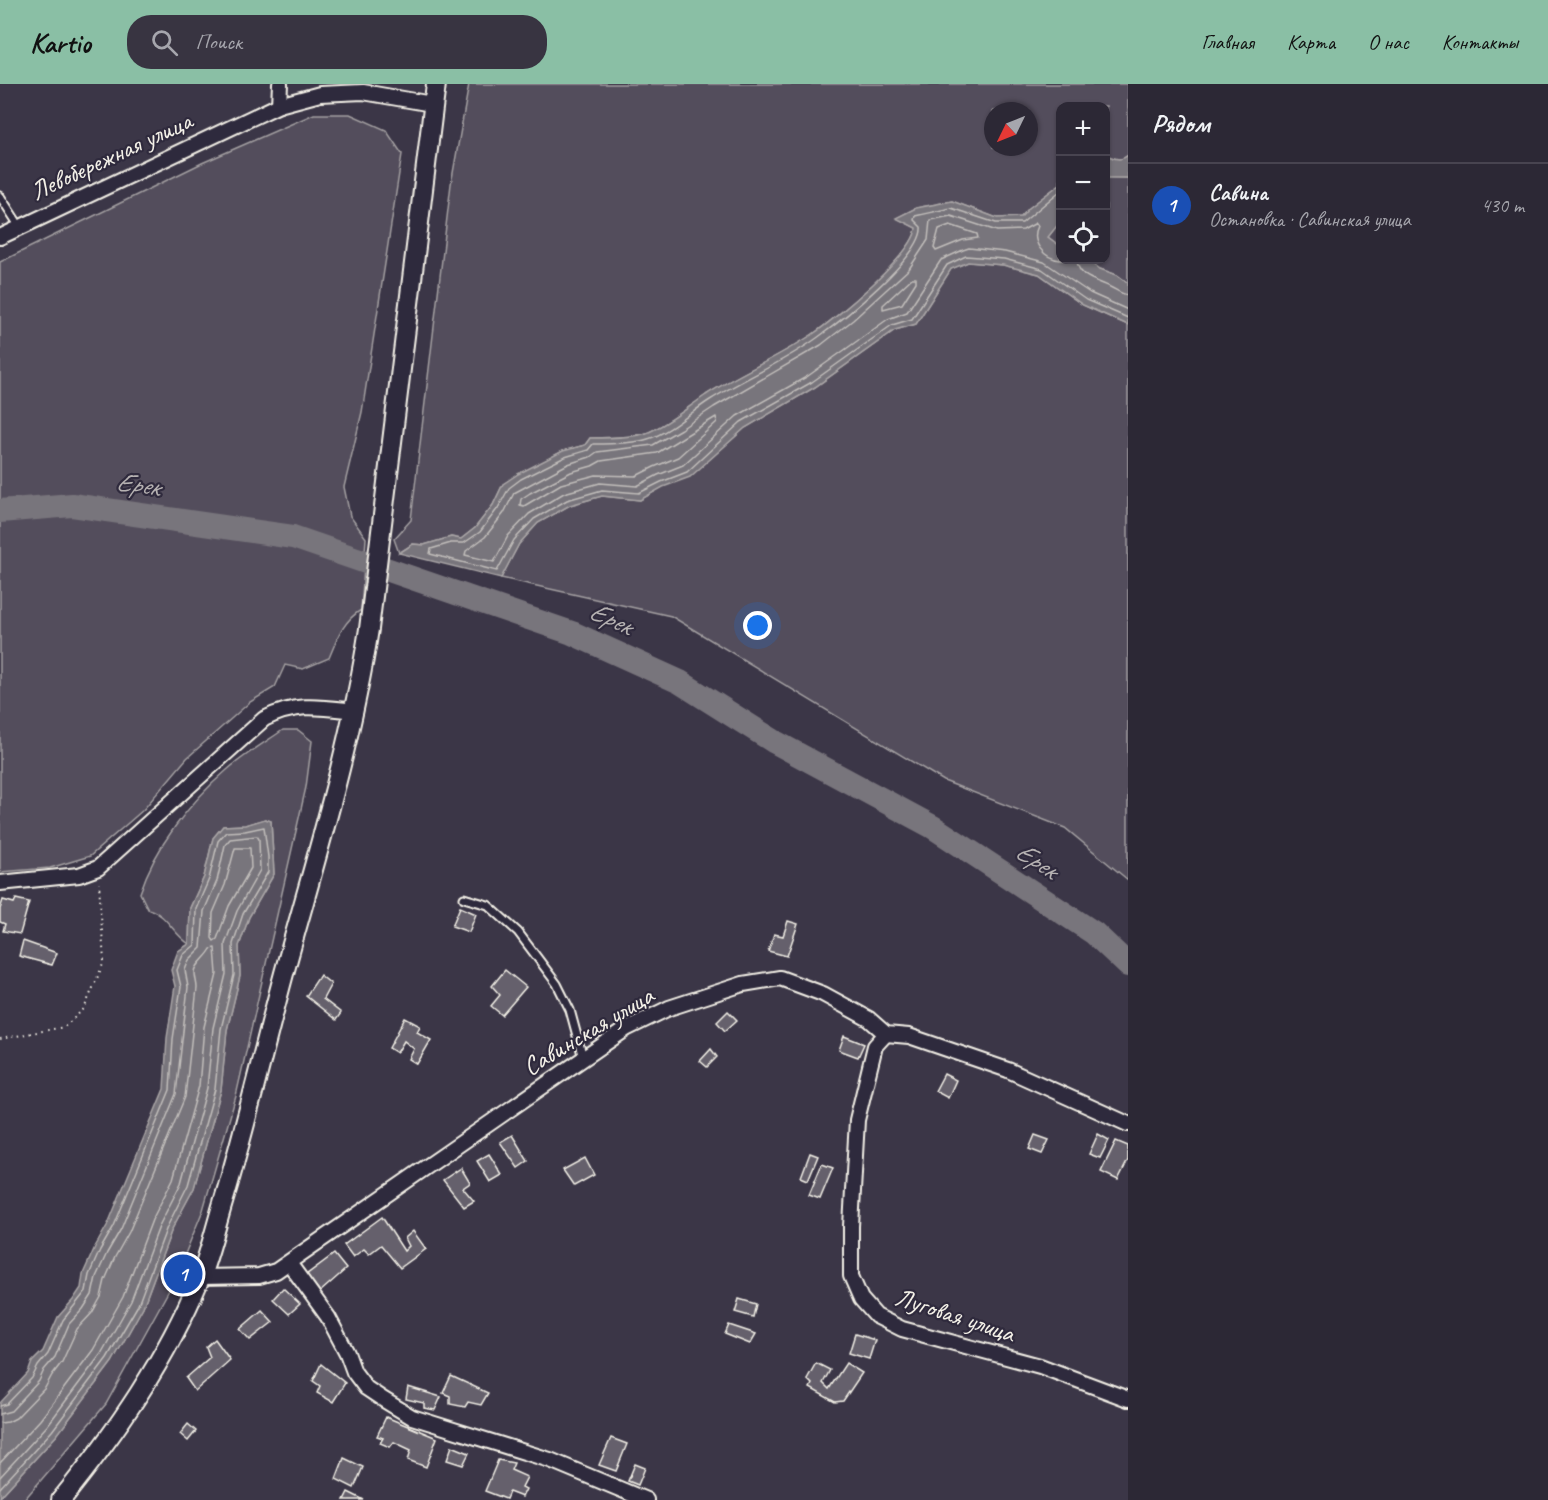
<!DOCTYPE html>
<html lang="ru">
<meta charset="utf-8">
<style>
:root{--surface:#2c2835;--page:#383441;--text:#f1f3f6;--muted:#a6a6ad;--line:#484450;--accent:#8abfa5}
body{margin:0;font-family:Caveat,sans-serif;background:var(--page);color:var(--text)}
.controls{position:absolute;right:18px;top:18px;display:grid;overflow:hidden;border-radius:12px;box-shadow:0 2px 4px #0004}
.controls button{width:54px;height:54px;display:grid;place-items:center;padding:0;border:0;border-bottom:2px solid var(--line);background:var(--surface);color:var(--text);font:30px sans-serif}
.compass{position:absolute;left:984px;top:18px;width:54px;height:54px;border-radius:50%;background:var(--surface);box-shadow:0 2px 4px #0004;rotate:227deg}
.you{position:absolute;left:758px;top:542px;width:21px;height:21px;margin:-15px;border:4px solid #fff;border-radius:50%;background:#1a73e8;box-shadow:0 0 0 9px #1a73e833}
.badge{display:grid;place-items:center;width:39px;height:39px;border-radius:50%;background:var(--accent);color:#fff;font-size:20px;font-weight:700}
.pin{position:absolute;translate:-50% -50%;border:3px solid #fff;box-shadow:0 2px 6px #0006}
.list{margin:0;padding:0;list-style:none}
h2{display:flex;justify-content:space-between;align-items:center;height:78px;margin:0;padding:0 24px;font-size:26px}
h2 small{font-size:20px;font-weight:400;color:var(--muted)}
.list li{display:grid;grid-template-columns:39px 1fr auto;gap:18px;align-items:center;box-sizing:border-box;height:84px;padding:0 24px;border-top:2px solid var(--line)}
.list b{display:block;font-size:22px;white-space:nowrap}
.list p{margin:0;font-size:20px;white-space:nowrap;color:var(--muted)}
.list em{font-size:20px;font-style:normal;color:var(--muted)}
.icon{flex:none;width:33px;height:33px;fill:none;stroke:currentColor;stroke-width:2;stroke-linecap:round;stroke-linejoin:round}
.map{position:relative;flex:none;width:1128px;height:1416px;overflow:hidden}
header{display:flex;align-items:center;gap:36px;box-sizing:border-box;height:84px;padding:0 30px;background:var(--accent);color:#111}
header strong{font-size:28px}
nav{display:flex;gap:33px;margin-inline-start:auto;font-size:21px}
.search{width:420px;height:54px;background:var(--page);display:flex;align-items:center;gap:15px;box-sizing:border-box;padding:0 21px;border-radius:24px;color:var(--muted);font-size:22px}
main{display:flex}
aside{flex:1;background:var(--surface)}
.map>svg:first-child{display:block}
</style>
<header>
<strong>Kartio</strong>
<div class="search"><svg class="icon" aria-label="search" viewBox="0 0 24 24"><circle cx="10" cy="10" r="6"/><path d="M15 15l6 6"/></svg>Поиск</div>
<nav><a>Главная</a><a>Карта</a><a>О нас</a><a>Контакты</a></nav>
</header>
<main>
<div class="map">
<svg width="1128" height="1416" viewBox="0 0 1128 1416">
<rect width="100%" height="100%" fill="#3b3647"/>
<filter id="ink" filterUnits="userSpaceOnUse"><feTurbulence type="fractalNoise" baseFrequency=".0167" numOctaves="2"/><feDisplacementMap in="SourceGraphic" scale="12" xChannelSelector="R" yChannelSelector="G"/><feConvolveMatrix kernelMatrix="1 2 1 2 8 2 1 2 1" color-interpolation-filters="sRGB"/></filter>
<g filter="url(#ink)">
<g fill="#534e5c" stroke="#a4a0a2" stroke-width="1.5" fill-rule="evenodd">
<path d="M469 0H1128V71C1121 78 1113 74 1106 71V22H1060V100L1029 124 1021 133 997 134 952 117 916 124 897 134 916 144C915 169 835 235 813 250 779 273 741 289 706 311 687 324 670 339 649 348 635 354 605 354 590 354L585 361 563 367 503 400 493 421 475 444 461 455 451 453 424 461 413 460 399 469 394 455 411 436 451 100ZM993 27H1029V63H993Z"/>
<path d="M314 30H350L386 46 402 70 362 328 344 403 350 432 366 454 361 526C343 537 337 555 329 574L303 585 285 581 275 603 250 618 187 674 143 726 90 772 50 784 0 788V178L202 79Z"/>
<path d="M1108 93 1128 94V199L1117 191 1100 185 1088 176H1106V94Z"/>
<path d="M1060 138V162L1048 153Z"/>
<path d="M968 178 1003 181 1039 190 1083 221 1128 241V796L1065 744 944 697 671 532 501 494 519 460 538 439 570 421 602 412 640 416 710 375 745 344 815 303 895 246 916 240 951 185Z"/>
<path d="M283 646H298L312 657 306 703 236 1012 203 1126 174 1197 106 1320 24 1416H0V1413L57 1351 112 1278 143 1223 172 1145 194 1104 221 1006 227 946 240 892 239 862 249 833 274 790 271 737 265 735 245 741 223 742 213 754 204 793 190 824 189 860C171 848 168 831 148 825L140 809C155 763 190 718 227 686 244 671 264 659 283 646Z"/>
</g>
<g fill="#78747b" stroke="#aaa6a7" stroke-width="1.5">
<path d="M1106 71C1113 74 1121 78 1128 71V94H1106Z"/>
<path d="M1060 100V138L1048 153 1060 162V176H1088L1100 185 1117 191 1128 199V241L1083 221 1039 190 1003 181 968 178 951 185 916 240 895 246 815 303 745 344 690 393 663 403 640 416 602 412 570 421 538 439 519 460 501 494 399 469 413 460 424 461 451 453 461 455 475 444 493 421 503 400 518 390 563 367 585 361 590 354C605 354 635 354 649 348 670 339 687 324 706 311 740 289 779 273 813 250 835 235 915 169 916 144L896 134 916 124 952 117 997 134 1021 133 1029 124Z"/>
<path d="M265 735 271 737 274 790 249 833 239 862 240 892 227 946 221 1006 194 1104 172 1145 143 1223 112 1278 57 1351 0 1413V1319L28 1289 32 1278 43 1267 58 1233 73 1216 81 1204 83 1190 95 1163 108 1140 164 1005 167 954 175 902 171 886 178 867 189 860 190 824 204 793 213 754 223 742 245 741Z"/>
</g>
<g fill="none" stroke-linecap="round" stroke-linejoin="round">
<g stroke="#c2bfbc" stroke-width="1.5">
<path d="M1060 107 1022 139H996L951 124 915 132 914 136 921 143C924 171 841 237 817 254 784 278 745 294 710 316 691 328 669 349 648 355 632 360 610 360 593 360L588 366 565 373 521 395 509 404 498 424 480 448 464 459H451L431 465 430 470 497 487 514 456 534 435 567 416 602 406 639 409 661 398 687 388 741 338 812 298 892 241 912 235 947 181 966 172 1004 175 1042 185 1086 216 1128 234"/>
<path d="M950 141 977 150 978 154 963 156 936 167 934 164 939 145Z"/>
<path d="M1061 176C1044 175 1030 158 1038 142L1036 139 1023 146 997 147 951 132 930 136 928 156 909 185 853 236 821 261 714 323 681 345 653 361 597 368 590 373 568 380 514 409 504 429 485 453 466 467 465 471 494 478 508 452 529 430 564 409 600 399 637 402 658 391 683 381 737 332 808 292 888 235 907 228 941 176 963 166 969 164 1005 168 1044 178 1090 209 1128 226"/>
<path d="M1077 176C1078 194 1096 196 1110 203 1117 206 1120 210 1128 211"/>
<path d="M912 194H916V198L902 220 883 225V221Z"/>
<path d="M716 333 717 338 678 373 654 383 636 392 596 391 561 400 524 422 520 421 521 415 530 409 571 388 592 382 601 377 657 369Z"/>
<path d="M235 764H250L251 784 229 822 217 855 214 857 212 854 213 829 225 801Z"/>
<path d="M0 1322 7 1320 32 1294 38 1282 48 1270 63 1236 86 1207 89 1191 100 1166 114 1142 170 1006 173 955 181 903 177 886 183 871 195 861 196 825 209 795 218 757 226 748 245 747 264 743 268 773V788L243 830 233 860 234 891 221 945 215 1005 188 1101 167 1143 138 1221 107 1274 52 1347 0 1404"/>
<path d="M0 1330 11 1327 39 1297 44 1286 55 1273 69 1240 83 1225 92 1211 96 1193 107 1169 121 1145 176 1010 188 903 185 886 189 876 201 864 204 827 217 797 225 761 230 755 257 752 259 755 260 786 237 827 225 860 226 890 213 944 207 1004 181 1099 160 1140 131 1217 101 1270 47 1342 0 1393"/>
<path d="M0 1339 8 1338 16 1334 45 1304 52 1291 62 1278 77 1245 92 1229 101 1213 105 1196 115 1173 129 1148 185 1013 197 904C197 899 195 894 195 889 194 882 207 873 211 865L215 864 217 890 204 943 199 1002 173 1095 152 1136 123 1213 93 1266 40 1336 0 1379"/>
</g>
<path stroke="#78747b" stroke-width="24" d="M0 427 72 421 293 453 572 549 680 598 775 658 933 743 1094 849 1128 881"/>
</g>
<g fill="#65616c" stroke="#f4f1e8" stroke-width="1.5">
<path d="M16 815 29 818 20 850 3 847 5 840 0 838V825L3 816 14 819Z"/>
<path d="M460 823 476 830 469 848 452 842Z"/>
<path d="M788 837 798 840 787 872 768 867 774 850 783 852Z"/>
<path d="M23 857 57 869 52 881 19 872Z"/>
<path d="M505 886 526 903 502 931 491 922 500 911 492 902Z"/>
<path d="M320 891 331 900 323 915 341 929 336 936 306 912Z"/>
<path d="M728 927 737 936 725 947 717 938Z"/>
<path d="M405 934 420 942 417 948 431 956 417 980 409 975 414 965 404 957 397 969 389 964Z"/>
<path d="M844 952 864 960 858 973 839 966Z"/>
<path d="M711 965 717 973 707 983 700 977Z"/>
<path d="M944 990 956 996 948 1014 935 1007Z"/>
<path d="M1098 1050 1109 1056 1100 1074 1089 1070Z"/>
<path d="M512 1051 528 1077 518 1084 500 1058Z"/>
<path d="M1035 1051 1049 1056 1042 1070 1029 1065Z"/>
<path d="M1116 1057 1128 1062V1076L1118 1096 1101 1088Z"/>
<path d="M810 1069 818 1072 808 1096 801 1093Z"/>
<path d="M489 1070 502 1091 490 1098 477 1077Z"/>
<path d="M585 1074 594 1091 574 1102 563 1086Z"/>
<path d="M822 1080 833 1084 820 1115 809 1111Z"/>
<path d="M461 1084 470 1099 463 1104 474 1117 464 1123 443 1096Z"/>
<path d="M382 1133 404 1167 409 1162 405 1154 413 1147 426 1165 400 1184 381 1161 369 1170 364 1165 353 1173 344 1161Z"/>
<path d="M334 1170 346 1185 320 1208 306 1191Z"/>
<path d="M283 1204 300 1220 289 1230 273 1215Z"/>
<path d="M739 1215 756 1220 753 1233 735 1228Z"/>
<path d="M262 1226 273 1238 250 1256 240 1245Z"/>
<path d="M729 1241 756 1250 750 1260 725 1250Z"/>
<path d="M855 1250 875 1256 869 1275 849 1269Z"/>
<path d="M215 1255 230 1276 195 1307 186 1294 210 1273 206 1263Z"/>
<path d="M816 1279 830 1286 823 1299 829 1305 846 1279 862 1289 843 1317 835 1318 810 1304 812 1300 807 1295Z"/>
<path d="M321 1280 345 1299 333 1318 317 1309 320 1302 313 1297Z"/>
<path d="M451 1292 488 1309 481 1321 468 1318 465 1323 450 1320V1312L443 1309Z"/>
<path d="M408 1303 441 1313 435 1326 424 1324V1319L406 1315Z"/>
<path d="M386 1333 437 1354 426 1383 408 1376 411 1366 394 1358 390 1363 380 1359 383 1354 377 1352Z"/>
<path d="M188 1340 196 1347 188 1357 180 1350Z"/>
<path d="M611 1354 627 1360 616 1387 599 1381Z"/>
<path d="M452 1362 469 1369 463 1381 447 1376Z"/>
<path d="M344 1374 363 1383 354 1404 336 1395Z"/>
<path d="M498 1376 514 1379 511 1386 527 1393 522 1403 526 1405 522 1413 509 1408 506 1415 485 1407Z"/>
<path d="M635 1380 645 1384 638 1401 628 1397Z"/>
<path d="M348 1408 364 1416H344Z"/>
</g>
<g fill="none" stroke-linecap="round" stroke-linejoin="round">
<g stroke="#f4f1e8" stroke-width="11">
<g id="service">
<path d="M0 112 20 143"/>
<path d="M464 814 488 821 518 848 557 900 570 926 583 974"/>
</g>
</g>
<g stroke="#f4f1e8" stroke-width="18">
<g id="minor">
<path d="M279 21 280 0"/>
<path d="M0 153 279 21 320 10 363 8 432 20"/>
<path d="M0 799 79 791 98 784 264 635C298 618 319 623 355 627"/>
<path d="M886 950 875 962 857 1036 851 1142V1192L861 1215 876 1232 902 1245 1040 1282 1128 1315"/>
<path d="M289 1179 328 1233 347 1269 354 1288 366 1304 384 1316 412 1333 550 1376 646 1416"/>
<path d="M200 1193 259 1192 276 1187 626 945 669 924 743 900 780 894 823 910 869 935 886 950 909 952 1008 986 1128 1040"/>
</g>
</g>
<g stroke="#f4f1e8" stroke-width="22">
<path id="tertiary" d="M61 1416C116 1348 167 1275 200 1194 209 1171 215 1146 222 1122 246 1043 264 962 286 882 317 770 351 660 369 545L436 0"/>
</g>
<path stroke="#f4f1e8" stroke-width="2" stroke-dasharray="1.5 4.5" stroke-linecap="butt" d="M0 955 64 943 84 925 104 878 99 799"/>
<use href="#service" stroke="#2f2a3d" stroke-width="7"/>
<use href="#minor" stroke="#2f2a3d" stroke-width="14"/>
<use href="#tertiary" stroke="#2f2a3d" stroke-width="18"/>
</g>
</g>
<g text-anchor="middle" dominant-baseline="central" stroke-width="4.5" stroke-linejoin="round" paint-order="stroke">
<g font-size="26" fill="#f4f1e8" stroke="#2f2a3d">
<text transform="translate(111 72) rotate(-25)">Левобережная улица</text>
<text transform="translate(588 947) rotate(-31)">Савинская улица</text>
<text transform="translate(955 1231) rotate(18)">Луговая улица</text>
</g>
<g font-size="27" font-style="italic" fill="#b6b2b2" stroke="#2f2a3d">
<text transform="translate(138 400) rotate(8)">Ерек</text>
<text transform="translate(611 534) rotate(24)">Ерек</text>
<text transform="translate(1037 776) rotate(33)">Ерек</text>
</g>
</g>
</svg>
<div class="controls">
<button>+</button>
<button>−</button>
<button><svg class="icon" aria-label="locate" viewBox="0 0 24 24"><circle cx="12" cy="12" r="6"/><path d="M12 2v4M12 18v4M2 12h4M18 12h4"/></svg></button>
</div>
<svg class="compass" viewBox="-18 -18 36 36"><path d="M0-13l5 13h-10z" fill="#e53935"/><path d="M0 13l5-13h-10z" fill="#a6a6ad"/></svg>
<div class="you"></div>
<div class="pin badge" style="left:183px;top:1190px;background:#1a4fb4">1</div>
</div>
<aside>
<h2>Рядом<small></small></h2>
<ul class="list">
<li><span class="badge" style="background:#1a4fb4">1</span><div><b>Савина</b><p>Остановка · Савинская улица</p></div><em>430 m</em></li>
</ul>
</aside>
</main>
